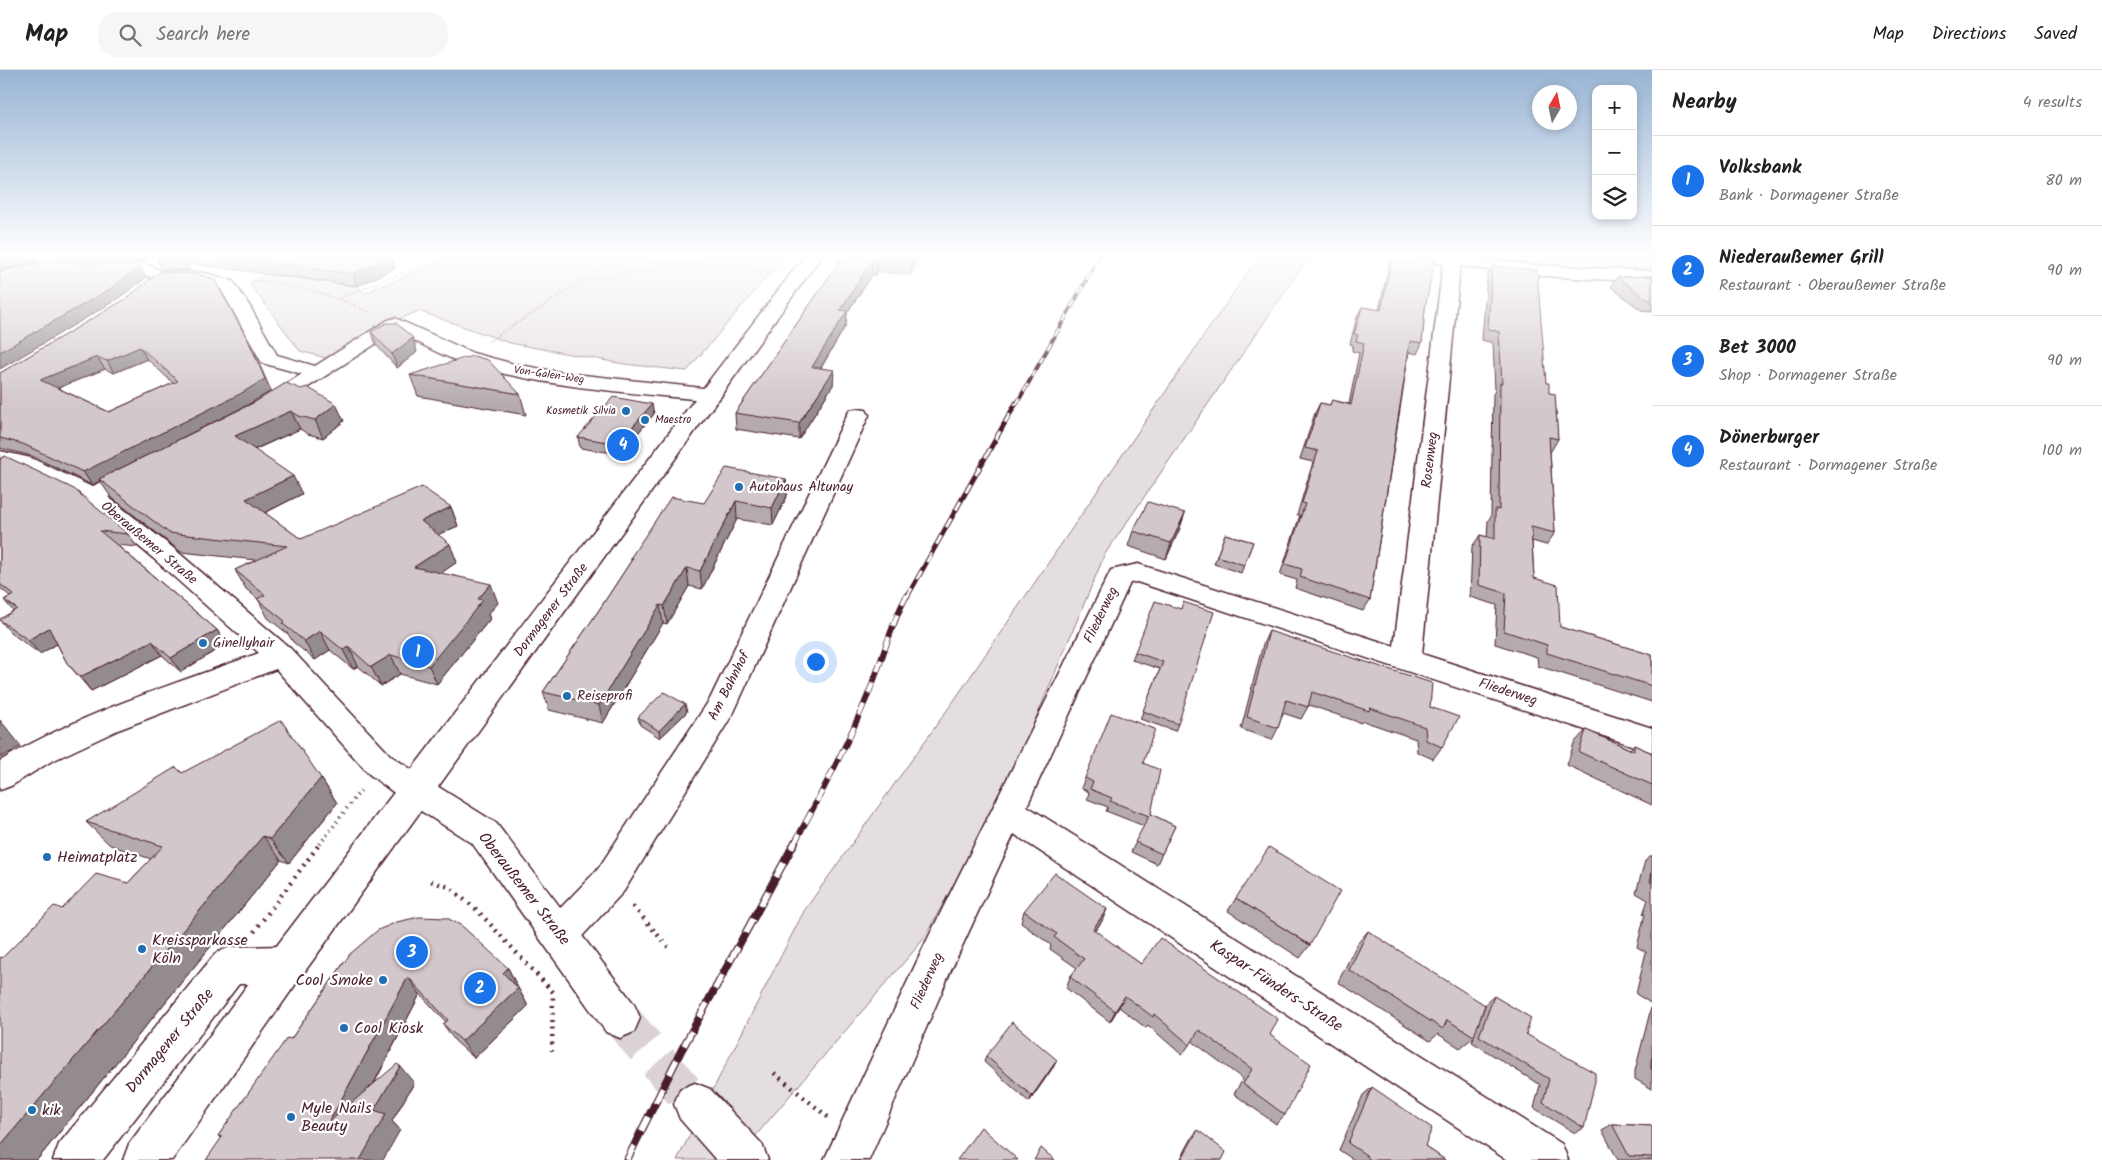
<!DOCTYPE html>
<meta charset="utf-8">
<style>
:root{--surface:#fff;--page:#f6f6f6;--text:#202124;--muted:#757577;--line:#e0e0e0;--accent:#1a73e8}
body{margin:0;font-family:Kalam,sans-serif;background:var(--page);color:var(--text)}
.controls{position:absolute;right:15px;top:15px;display:grid;overflow:hidden;border-radius:10px;box-shadow:0 2px 8px #0003}
.controls button{width:45px;height:45px;display:grid;place-items:center;padding:0;border:0;border-bottom:1px solid var(--line);background:var(--surface);color:var(--text);font:25px sans-serif}
.compass{position:absolute;left:1532px;top:15px;width:45px;height:45px;border-radius:50%;background:var(--surface);box-shadow:0 2px 8px #0003;rotate:9deg}
.you{position:absolute;left:815px;top:591px;width:18px;height:18px;margin:-12px;border:4px solid #fff;border-radius:50%;background:#1a73e8;box-shadow:0 0 0 8px #1a73e833}
.badge{display:grid;place-items:center;width:32px;height:32px;border-radius:50%;background:var(--accent);color:#fff;font-size:16px;font-weight:700}
.pin{position:absolute;translate:-50% -50%;border:2px solid #fff;box-shadow:0 1px 5px #0006}
.list{margin:0;padding:0;list-style:none}
h2{display:flex;justify-content:space-between;align-items:center;height:65px;margin:0;padding:0 20px;font-size:21px}
h2 small{font-size:16px;font-weight:400;color:var(--muted)}
.list li{display:grid;grid-template-columns:32px 1fr auto;gap:15px;align-items:center;box-sizing:border-box;height:90px;padding:0 20px;border-top:1px solid var(--line)}
.list b{display:block;font-size:19px;white-space:nowrap}
.list p{margin:0;font-size:16px;white-space:nowrap;color:var(--muted)}
.list em{font-size:16px;font-style:normal;color:var(--muted)}
.icon{flex:none;width:28px;height:28px;fill:none;stroke:currentColor;stroke-width:2;stroke-linecap:round;stroke-linejoin:round}
.map{position:relative;flex:none;width:1652px;height:1090px;overflow:hidden}
header{display:flex;align-items:center;gap:30px;box-sizing:border-box;height:70px;padding:0 25px;background:var(--surface);border-bottom:1px solid var(--line)}
header strong{font-size:24px}
nav{display:flex;gap:28px;margin-inline-start:auto;font-size:18px}
.search{width:350px;height:45px;background:var(--page);display:flex;align-items:center;gap:12px;box-sizing:border-box;padding:0 18px;border-radius:20px;color:var(--muted);font-size:19px}
main{display:flex}
aside{flex:1;background:var(--surface)}
.map>svg:first-child{display:block}
</style>
<header>
<strong>Map</strong>
<div class="search"><svg class="icon" aria-label="search" viewBox="0 0 24 24"><circle cx="10" cy="10" r="6"/><path d="M15 15l6 6"/></svg>Search here</div>
<nav><a>Map</a><a>Directions</a><a>Saved</a></nav>
</header>
<main>
<div class="map">
<svg width="1652" height="1090" viewBox="0 0 1652 1090">
<rect width="100%" height="100%" fill="#fff"/>
<filter id="ink" filterUnits="userSpaceOnUse"><feTurbulence type="fractalNoise" baseFrequency=".02" numOctaves="2"/><feDisplacementMap in="SourceGraphic" scale="10" xChannelSelector="R" yChannelSelector="G"/><feConvolveMatrix kernelMatrix="1 2 1 2 8 2 1 2 1" color-interpolation-filters="sRGB"/></filter>
<g filter="url(#ink)">
<g fill="#e5dee0" stroke="#987e86">
<path d="M459 184H786L687 301 624 294 510 273 419 241 387 254 330 289 300 281 250 214 266 204 357 216 365 223Z"/>
<path d="M1260 184H1311L1105 484 1004 724 923 870 740 1084 737 1090H677L804 841 955 629Z"/>
<path d="M1439 184 1570 187 1652 185V201L1558 200Z"/>
</g>
<g fill="none" stroke-linecap="round" stroke-linejoin="round">
<path stroke="#dbd2d5" stroke-width="39" stroke-dasharray="39 19" stroke-linecap="butt" d="M620 948 695 1034"/>
<g stroke="#4a1f2b" stroke-width="3">
<g id="minor">
<path d="M30 184H47L57 189 145 194 162 201 205 203 233 211 249 235 277 285 315 296 388 250 395 248 473 283 514 294 565 303 712 319 719 321 722 325 719 329 712 331C628 322 542 318 461 292 439 285 417 271 396 261L272 340 265 342 258 340 254 336 258 332 302 304 262 293 221 219C198 211 182 214 159 211 153 210 148 205 141 204 111 196 49 212 30 184Z"/>
<path d="M1405 184H1444L1532 195 1652 201V211C1588 210 1523 206 1460 196L1422 584 1652 658V682L1137 512 1130 513 1027 736 1562 1074 1568 1090H1507L1014 764 952 898 869 1090H824L926 872 1111 500 1138 494 1394 576 1443 194 1407 187Z"/>
<path d="M858 339 866 340 869 345 734 642 624 821 573 876 560 882 547 876 541 864 547 852 598 799 710 629 847 345 850 340Z"/>
<path d="M0 381 31 388 92 417C108 408 128 393 146 397L150 402 146 407 108 427 172 477 291 579 391 686 429 711 433 721 429 731 417 735 405 731 369 704 276 599 118 660 50 692 11 716 0 720V691C80 643 172 615 259 583L154 489 84 431 16 398 0 395Z"/>
<path d="M286 876 300 882 305 895 300 908 286 914H239L103 1090H53L59 1074 216 883 230 877Z"/>
</g>
</g>
<g stroke="#4a1f2b" stroke-width="3">
<g id="secondary">
<path d="M417 707 429 711 496 753 634 934 640 948 634 962 620 968 606 962 472 773 405 731 401 721 405 711Z"/>
<path d="M695 1013 710 1019 762 1074 768 1090H716L680 1049 674 1034 680 1019Z"/>
</g>
</g>
<g stroke="#4a1f2b" stroke-width="3">
<path id="primary" d="M806 184H823L300 908 172 1090H123L129 1074 272 882Z"/>
</g>
<g stroke="#4a1f2b" stroke-width="2" stroke-dasharray="0.5 2.5" stroke-linecap="butt">
<path d="M562 184 569 185"/>
<path d="M569 184 671 194 704 193 773 201"/>
<path d="M707 192 736 184"/>
<path d="M588 209 645 201 668 195"/>
<path d="M250 210C293 214 332 224 371 243"/>
<path d="M339 228 453 184"/>
<path d="M489 271 625 184"/>
</g>
<path stroke="#4a1f2b" stroke-width="4" stroke-dasharray="1 4.5" stroke-linecap="butt" d="M320 774 363 717"/>
<g stroke="#4a1f2b" stroke-width="4.5" stroke-dasharray="2 5.5" stroke-linecap="butt">
<path d="M431 811 449 817 477 840 553 922 552 981"/>
<path d="M633 836 668 877"/>
<path d="M254 862 321 772"/>
<path d="M774 1003 828 1047"/>
</g>
<use href="#minor" fill="#fff" fill-rule="evenodd"/>
<use href="#secondary" fill="#fff" fill-rule="evenodd"/>
<use href="#primary" fill="#fff" fill-rule="evenodd"/>
<g stroke="#4a1f2b" stroke-width="4">
<path id="rail-far3" d="M1016 335 1101 184"/>
</g>
<g stroke="#4a1f2b" stroke-width="5">
<path id="rail-far2" d="M907 527 1016 333"/>
</g>
<g stroke="#4a1f2b" stroke-width="6">
<path id="rail-far1" d="M794 774C822 722 850 670 872 615 884 585 891 554 907 525"/>
</g>
<g stroke="#4a1f2b" stroke-width="8">
<path id="rail" d="M627 1090 681 981 795 772"/>
</g>
<use href="#rail-far3" stroke="#fff" stroke-width="2.5" stroke-dasharray="8" stroke-linecap="butt"/>
<use href="#rail-far2" stroke="#fff" stroke-width="3" stroke-dasharray="10" stroke-linecap="butt"/>
<use href="#rail-far1" stroke="#fff" stroke-width="4.5" stroke-dasharray="12" stroke-linecap="butt"/>
<use href="#rail" stroke="#fff" stroke-width="5.5" stroke-dasharray="16" stroke-linecap="butt"/>
</g>
<g fill="#b5abaf" stroke="#4a1f2b" fill-rule="evenodd">
<path d="M51 184H156L142 192 58 187Z"/>
<path d="M163 184H383L391 186 395 198 357 216 186 193 190 200 162 199 156 188Z"/>
<path d="M845 184H921L910 205 878 201 875 205H872L847 243 846 255 821 298 834 300 833 315 799 369 736 359 735 343Z"/>
<path d="M1393 184H1411L1425 238 1422 273 1417 284 1409 282 1370 530 1363 541 1295 518 1297 510 1280 505 1300 445H1297L1313 392 1300 389 1315 343 1320 333 1330 335 1332 330 1349 334 1359 283 1352 281 1353 275 1350 274 1357 247 1362 237 1379 240 1390 191Z"/>
<path d="M1492 196 1546 313 1549 323 1558 369 1551 381H1550L1555 463 1546 475 1532 471 1534 508 1560 557 1652 585V632L1538 596 1537 587 1495 574 1497 535 1470 527 1472 477 1480 465 1487 467 1488 451 1491 446 1493 324 1495 321 1493 273 1482 270 1487 206Z"/>
<path d="M1652 206V241L1641 240 1611 217 1617 207Z"/>
<path d="M124 230 255 284 271 321 246 336 255 332 344 351 323 368 308 364 300 359 254 380 302 424 265 443 301 469 451 437 458 456 438 464 457 492 441 503 498 533 488 544 490 549 437 614 400 604 381 616 358 596 353 599 330 580 315 590 293 572 288 564 268 548 258 529 246 519 235 500 256 490 181 482 111 427 100 411 92 415 32 386 0 378V303ZM147 289 173 313 109 342 58 318 105 299 114 303Z"/>
<path d="M371 262 417 282 397 298 377 276Z"/>
<path d="M410 305 520 324 526 345 418 326Z"/>
<path d="M654 344 620 384 580 378 578 367Z"/>
<path d="M0 389 128 464 137 477 117 475 217 560 226 574 181 602 162 585 91 621 67 593 57 574 40 584 11 563 0 550 13 541 4 530 10 526 0 518Z"/>
<path d="M786 409 787 426 773 455 737 449 702 519 689 516 667 554 663 553 603 653 549 640 543 622 599 540 631 491V487L704 433Z"/>
<path d="M1185 443 1180 458 1166 489 1128 476 1133 461Z"/>
<path d="M1225 464 1253 472 1241 503 1214 494Z"/>
<path d="M1181 539 1178 654 1175 661 1140 649 1160 599 1132 590 1135 582Z"/>
<path d="M1269 561 1430 637 1442 677 1433 689 1417 682 1416 669 1363 651 1361 653 1309 635 1301 649 1283 643 1278 658 1272 670 1241 659 1263 574Z"/>
<path d="M687 642 660 668 640 655 638 647Z"/>
<path d="M1586 660 1630 679 1634 675 1652 683V735L1567 695 1574 673Z"/>
<path d="M1143 693 1151 744 1175 756 1157 794 1131 782 1144 756 1106 741 1108 737 1087 729 1089 722 1081 718 1085 708Z"/>
<path d="M182 703 321 708 337 733 289 793 281 790 37 1090H0L2 888 62 839 128 813 151 789 110 775 86 752Z"/>
<path d="M1652 785V1019L1635 1009V1001L1652 934 1636 924 1646 882 1637 877 1645 844H1643L1648 830 1636 823 1645 791Z"/>
<path d="M1236 828 1310 875 1300 888 1228 841Z"/>
<path d="M1107 839 1102 851 1095 861 1141 894 1270 965 1285 1045 1276 1054 1234 1024 1243 1009 1192 971 1182 985 1148 955 1146 958 1119 937 1110 952 1066 918 1070 907 1077 898 1050 879 1051 875 1021 853 1024 841Z"/>
<path d="M1368 861 1478 955 1486 933 1494 926 1526 964 1584 1058 1575 1063 1534 1038 1540 1015 1472 972 1474 967 1460 978 1438 964 1430 971 1338 912 1357 874Z"/>
<path d="M350 884 508 898 517 916 528 936 474 988 455 971 443 954 446 952 420 924 374 1014 414 1013 392 1051 400 1060 222 1068 218 1066 291 969Z"/>
<path d="M986 986 1054 996 1029 1032 984 992Z"/>
<path d="M1372 1017 1425 1076 1445 1090H1354L1339 1080 1363 1025Z"/>
<path d="M1612 1054 1652 1056V1090H1618L1602 1060Z"/>
<path d="M1198 1060 1222 1090H1180L1193 1066Z"/>
</g>
<g fill="#938b8e" stroke="#4a1f2b">
<path d="M16 184H30L35 192 0 201V188Z"/>
<path d="M137 184H156L142 192Z"/>
<path d="M915 184H921L910 205 911 192Z"/>
<path d="M391 186 395 198 357 216 353 204Z"/>
<path d="M878 188V201L875 205 876 192Z"/>
<path d="M872 191V205L847 243 846 255 813 311 812 297 840 240Z"/>
<path d="M140 197 146 208 116 230 0 299V282Z"/>
<path d="M413 268 417 282 397 298 392 284Z"/>
<path d="M249 272 271 321 246 336 99 409 100 411 92 415 83 402Z"/>
<path d="M140 277 147 289 114 303 107 291Z"/>
<path d="M97 287 105 299 48 322 40 310Z"/>
<path d="M834 300 833 315 799 369V353Z"/>
<path d="M336 334 344 351 323 368 315 350Z"/>
<path d="M652 334 654 344 620 384 618 374Z"/>
<path d="M291 341 300 359 244 384 235 366Z"/>
<path d="M293 406 302 424 256 447 246 429Z"/>
<path d="M786 409 787 426 773 455 772 438Z"/>
<path d="M736 431 737 449 702 519 700 501Z"/>
<path d="M451 437 458 456 428 469 421 451Z"/>
<path d="M1185 443 1180 458 1166 489 1171 473Z"/>
<path d="M450 474 457 492 422 516 414 497Z"/>
<path d="M687 498 689 516 667 554 664 536Z"/>
<path d="M491 514 498 533 488 544 490 549 437 614 429 596 478 529Z"/>
<path d="M660 535 663 553 603 653 599 635Z"/>
<path d="M49 558 60 572 40 584 28 570Z"/>
<path d="M217 560 226 574 181 602 171 588Z"/>
<path d="M320 561 330 580 315 590 304 571Z"/>
<path d="M152 571 162 585 91 621 80 607Z"/>
<path d="M349 577 358 596 353 599 343 580Z"/>
<path d="M391 585 400 604 381 616 371 597Z"/>
<path d="M685 634 687 642 660 668 659 661Z"/>
<path d="M0 650 21 676 0 688Z"/>
<path d="M321 708 337 733 289 793 270 769Z"/>
<path d="M263 766 281 790 37 1090H0V1076Z"/>
<path d="M1107 839 1102 851 1088 871 1093 859Z"/>
<path d="M508 898 517 916 513 920 503 903Z"/>
<path d="M408 907 420 924 346 1067 329 1052Z"/>
<path d="M518 918 528 936 474 988 462 971Z"/>
<path d="M1125 926 1119 937 1110 952 1115 941Z"/>
<path d="M1057 990 1054 996 1029 1032 1032 1026Z"/>
<path d="M400 996 414 1013 392 1051 400 1060 383 1090H360L374 1040Z"/>
</g>
<g fill="#d2c7cb" stroke="#4a1f2b" fill-rule="evenodd">
<path d="M0 184H16L0 188Z"/>
<path d="M163 184H177L185 189 156 188Z"/>
<path d="M198 184H383L391 186 353 204Z"/>
<path d="M845 184H915L911 192 878 188 876 192 872 191 840 240 847 241 812 297 834 300 799 353 735 343Z"/>
<path d="M1393 184H1411L1435 189 1425 238 1422 273 1410 271 1370 530 1300 507 1302 499 1285 494 1305 434 1302 433 1318 381 1305 378 1320 333 1330 335 1332 330 1351 335 1364 273 1356 271 1358 265 1354 264 1362 237 1381 240Z"/>
<path d="M49 190 136 195 140 197 110 219 0 282V202Z"/>
<path d="M1492 196 1537 200 1546 313H1549V323L1555 324 1558 369 1549 367 1555 463 1531 457 1534 508 1558 515 1560 557 1652 585V616L1547 583V575L1504 561 1506 523 1479 515 1480 465 1495 469V439L1499 440 1500 313H1502L1499 262 1488 259Z"/>
<path d="M159 202 197 204 214 209 249 272 265 309 240 324 83 402 23 374 0 368V303L124 230ZM140 277 178 311 109 342 40 310 97 287 107 291Z"/>
<path d="M1652 206V230H1648L1617 207Z"/>
<path d="M386 253H396L413 268 392 284 371 262Z"/>
<path d="M474 286 488 290 520 324 410 305 464 288Z"/>
<path d="M286 313 301 319 307 317 336 334 315 350 299 346 291 341 235 366 293 406 246 429 301 469 422 417 451 437 421 451 450 474 414 497 491 514 478 529 483 530 429 596 391 585 371 597 349 577 343 580 320 561 304 571 282 553 285 551 257 529 265 525 235 500 287 476 169 463 99 409 255 332Z"/>
<path d="M613 327 652 334 618 374 578 367Z"/>
<path d="M5 386 74 419 128 464 100 461 217 560 171 588 152 571 80 607 67 593 49 558 28 570 0 550V549L17 539 4 530 14 525 0 514V389Z"/>
<path d="M726 398 786 409 772 438 736 431 700 501 687 498 664 536 660 535 599 635 543 622 599 540 633 488 631 487 671 427 704 433Z"/>
<path d="M1148 432 1185 443 1171 473 1133 461Z"/>
<path d="M1225 464 1253 472 1244 495 1217 486Z"/>
<path d="M1155 531 1181 539 1183 532 1214 542 1178 654 1143 641 1163 592 1135 582Z"/>
<path d="M1269 561 1432 613 1430 637 1459 647 1442 677 1426 670 1425 657 1370 638 1369 641 1312 622 1308 637 1286 630 1278 658 1247 647Z"/>
<path d="M664 622 685 634 659 661 638 647Z"/>
<path d="M1111 643 1155 659 1143 693 1160 700 1151 744 1175 756 1162 784 1135 772 1149 746 1110 731 1112 728 1090 719 1093 712 1085 708Z"/>
<path d="M281 650 321 708 270 769 263 766 0 1076V887L2 888 54 836 62 839 96 804 128 813 163 776 86 752 176 697 182 703Z"/>
<path d="M1586 660 1634 681V675L1652 683V715L1579 682Z"/>
<path d="M1269 777 1340 821 1310 875 1236 828Z"/>
<path d="M1055 803 1107 839 1093 859 1141 894 1160 868 1278 949 1270 965 1311 994 1285 1045 1243 1014 1252 999 1199 960 1190 975 1154 944 1153 947 1125 926 1115 941 1070 907 1084 889 1054 867 1057 864 1024 841Z"/>
<path d="M1652 803V813L1650 812Z"/>
<path d="M419 847 447 848 462 856 508 898 503 903 518 918 462 971 443 954 448 950 408 907 329 1052 397 994 400 996 374 1040 386 1044 360 1090H206L222 1067 218 1066 287 968 291 969 350 884 378 860 397 852Z"/>
<path d="M1368 861 1485 935 1474 966 1447 950 1443 959 1349 900Z"/>
<path d="M1494 926 1531 948 1526 964 1595 1003V1011L1584 1058 1543 1032 1549 1009 1479 966Z"/>
<path d="M1012 952 1057 990 1032 1026 986 986Z"/>
<path d="M1652 987V1000L1651 999V991Z"/>
<path d="M1372 1017 1432 1058 1425 1076 1445 1090H1370L1366 1085 1348 1073Z"/>
<path d="M1612 1054 1652 1056V1087L1629 1086Z"/>
<path d="M981 1057 1018 1090H957Z"/>
<path d="M1198 1060 1226 1082 1222 1090H1181Z"/>
<path d="M1041 1078 1055 1090H1034Z"/>
</g>
</g>
<linearGradient id="sky" x2="0" y2="1"><stop stop-color="#98b4d4"/><stop offset="0.55" stop-color="#fff"/><stop offset="1" stop-color="#fff" stop-opacity="0"/></linearGradient>
<rect width="1652" height="337" fill="url(#sky)"/>
<g fill="#1f6fb2" stroke="#fff" stroke-width="2">
<circle cx="626" cy="341" r="5"/>
<circle cx="645" cy="350" r="5"/>
<circle cx="739" cy="417" r="5"/>
<circle cx="203" cy="573" r="5"/>
<circle cx="567" cy="626" r="5"/>
<circle cx="47" cy="787" r="5"/>
<circle cx="142" cy="879" r="5"/>
<circle cx="383" cy="910" r="5"/>
<circle cx="344" cy="958" r="5"/>
<circle cx="32" cy="1040" r="5"/>
<circle cx="291" cy="1047" r="5"/>
</g>
<g text-anchor="middle" dominant-baseline="central" stroke-width="4.5" stroke-linejoin="round" paint-order="stroke">
<g font-size="11" fill="#4a1f2b" stroke="#fff">
<text transform="translate(549 305) rotate(8)">Von-Galen-Weg</text>
</g>
<g font-size="11" fill="#4a1f2b" stroke="#fff" text-anchor="end">
<text x="616" y="341">Kosmetik Silvia</text>
<text x="655" y="350" text-anchor="start">Maestro</text>
</g>
<g font-size="14" fill="#4a1f2b" stroke="#fff">
<text transform="translate(1430 390) rotate(-83)">Rosenweg</text>
<text transform="translate(149 473) rotate(40)">Oberaußemer Straße</text>
<text transform="translate(551 540) rotate(-53)">Dormagener Straße</text>
<text transform="translate(1101 545) rotate(-64)">Fliederweg</text>
<text transform="translate(729 616) rotate(-63)">Am Bahnhof</text>
<text transform="translate(1508 622) rotate(18)">Fliederweg</text>
<text transform="translate(927 911) rotate(-66)">Fliederweg</text>
</g>
<g font-size="14" fill="#4a1f2b" stroke="#fff" text-anchor="start">
<text x="749" y="417">Autohaus Altunay</text>
<text x="213" y="573">Ginellyhair</text>
<text x="577" y="626">Reiseprofi</text>
</g>
<g font-size="16" fill="#4a1f2b" stroke="#fff" text-anchor="start">
<text x="57" y="787">Heimatplatz</text>
<text x="152" y="870">Kreissparkasse<tspan x="152" dy="18">Köln</tspan></text>
<text x="373" y="910" text-anchor="end">Cool Smoke</text>
<text x="354" y="958">Cool Kiosk</text>
<text x="301" y="1038">Myle Nails<tspan x="301" dy="18">Beauty</tspan></text>
<text x="42" y="1040">kik</text>
</g>
<g font-size="16" fill="#4a1f2b" stroke="#fff">
<text transform="translate(524 819) rotate(52)">Oberaußemer Straße</text>
<text transform="translate(1276 916) rotate(33)">Kaspar-Fünders-Straße</text>
<text transform="translate(170 971) rotate(-51)">Dormagener Straße</text>
</g>
</g>
</svg>
<div class="controls">
<button>+</button>
<button>−</button>
<button><svg class="icon" aria-label="layers" viewBox="0 0 24 24"><path d="M12 4l9 5-9 5-9-5zM3 14l9 5 9-5"/></svg></button>
</div>
<svg class="compass" viewBox="-18 -18 36 36"><path d="M0-13l5 13h-10z" fill="#e53935"/><path d="M0 13l5-13h-10z" fill="#757577"/></svg>
<div class="you"></div>
<div class="pin badge" style="left:418px;top:582px">1</div>
<div class="pin badge" style="left:480px;top:918px">2</div>
<div class="pin badge" style="left:412px;top:882px">3</div>
<div class="pin badge" style="left:623px;top:375px">4</div>
</div>
<aside>
<h2>Nearby<small>4 results</small></h2>
<ul class="list">
<li><span class="badge">1</span><div><b>Volksbank</b><p>Bank · Dormagener Straße</p></div><em>80 m</em></li>
<li><span class="badge">2</span><div><b>Niederaußemer Grill</b><p>Restaurant · Oberaußemer Straße</p></div><em>90 m</em></li>
<li><span class="badge">3</span><div><b>Bet 3000</b><p>Shop · Dormagener Straße</p></div><em>90 m</em></li>
<li><span class="badge">4</span><div><b>Dönerburger</b><p>Restaurant · Dormagener Straße</p></div><em>100 m</em></li>
</ul>
</aside>
</main>
